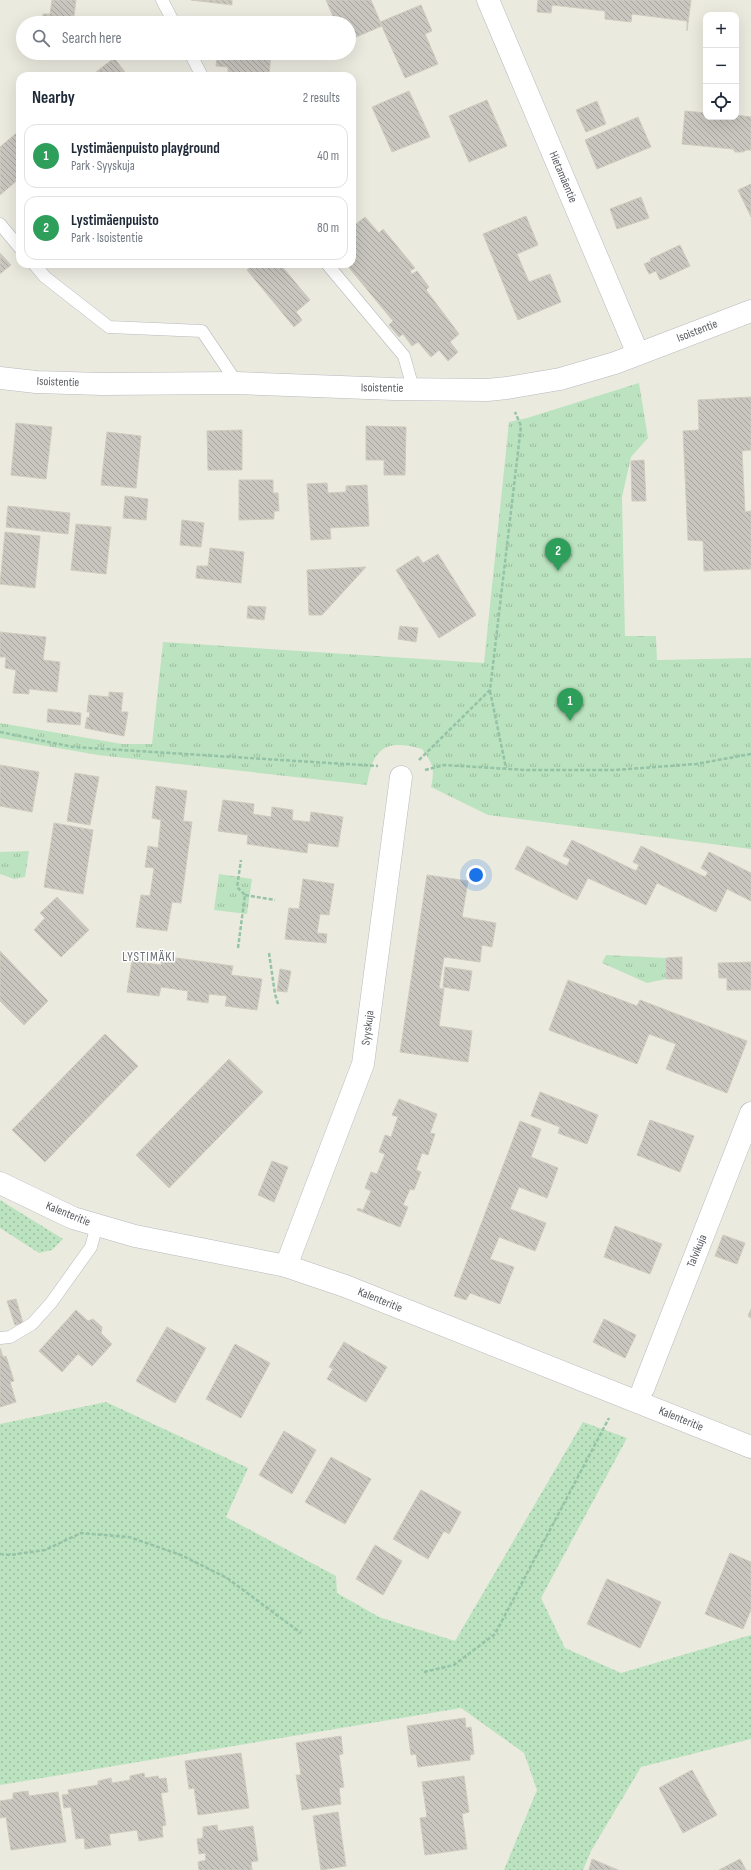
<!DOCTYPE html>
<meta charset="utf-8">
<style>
:root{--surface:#fff;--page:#f2f2f3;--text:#1f2937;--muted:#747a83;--line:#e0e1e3;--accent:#e44b2c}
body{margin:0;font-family:"Sofia Sans Condensed",sans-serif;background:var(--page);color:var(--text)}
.controls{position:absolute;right:12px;top:12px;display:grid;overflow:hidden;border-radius:8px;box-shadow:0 4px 16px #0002}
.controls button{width:36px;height:36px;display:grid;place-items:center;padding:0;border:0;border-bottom:1px solid var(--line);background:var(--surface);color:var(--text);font:20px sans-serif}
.you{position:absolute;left:476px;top:875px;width:14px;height:14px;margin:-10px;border:3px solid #fff;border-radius:50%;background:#1a73e8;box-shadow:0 0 0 6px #1a73e833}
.badge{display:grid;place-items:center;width:26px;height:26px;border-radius:50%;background:var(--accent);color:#fff;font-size:13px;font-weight:700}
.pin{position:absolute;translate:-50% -33px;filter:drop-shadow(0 1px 2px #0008)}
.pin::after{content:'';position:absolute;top:21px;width:14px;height:12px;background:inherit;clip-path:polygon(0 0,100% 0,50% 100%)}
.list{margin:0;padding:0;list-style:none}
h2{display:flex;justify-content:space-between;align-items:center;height:52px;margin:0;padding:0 16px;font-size:17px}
h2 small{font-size:13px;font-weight:400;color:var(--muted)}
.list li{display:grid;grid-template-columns:26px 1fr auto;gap:12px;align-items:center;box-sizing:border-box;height:64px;margin:0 8px 8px;padding:0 8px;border:1px solid var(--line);border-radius:12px}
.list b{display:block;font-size:15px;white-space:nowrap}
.list p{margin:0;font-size:13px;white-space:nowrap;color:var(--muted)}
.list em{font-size:13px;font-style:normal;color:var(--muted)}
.icon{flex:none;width:22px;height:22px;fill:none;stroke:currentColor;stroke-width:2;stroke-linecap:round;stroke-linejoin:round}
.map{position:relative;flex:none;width:751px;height:1870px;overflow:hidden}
.search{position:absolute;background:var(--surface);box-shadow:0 4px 16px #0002;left:16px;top:16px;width:340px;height:44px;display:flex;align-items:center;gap:10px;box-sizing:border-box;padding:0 14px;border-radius:22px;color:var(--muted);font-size:15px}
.panel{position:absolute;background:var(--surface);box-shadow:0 4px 16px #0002;left:16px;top:72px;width:340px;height:196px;border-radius:12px}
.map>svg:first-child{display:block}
</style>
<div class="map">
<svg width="751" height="1870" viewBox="0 0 751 1870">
<defs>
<pattern id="grass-dots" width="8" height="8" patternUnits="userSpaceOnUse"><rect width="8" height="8" fill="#bce3bf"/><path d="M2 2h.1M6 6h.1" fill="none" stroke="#9cbb9f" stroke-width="1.8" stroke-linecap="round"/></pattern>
<pattern id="park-tufts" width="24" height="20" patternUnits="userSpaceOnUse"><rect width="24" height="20" fill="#bce3bf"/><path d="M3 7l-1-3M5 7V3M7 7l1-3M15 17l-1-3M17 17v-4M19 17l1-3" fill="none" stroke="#9cbb9f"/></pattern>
<pattern id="building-back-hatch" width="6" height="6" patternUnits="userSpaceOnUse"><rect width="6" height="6" fill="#c8c6bf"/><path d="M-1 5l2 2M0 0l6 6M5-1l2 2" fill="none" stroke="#a5a49f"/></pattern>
</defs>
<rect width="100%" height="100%" fill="#ebeadf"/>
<g fill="url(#grass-dots)">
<path d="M0 1200 63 1239 52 1250 39 1253 0 1228Z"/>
<path d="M106 1402 248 1468 226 1517 336 1576 337 1593 379 1617 455 1641 583 1422 627 1438 541 1598 565 1648 621 1673 751 1635V1739L641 1767 591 1851 583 1870H504L537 1790 524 1753 461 1708 0 1785V1424Z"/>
</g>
<g fill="url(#park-tufts)">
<path d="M639 383 648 438 631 457 622 497 625 636H656L657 660 751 658V849L488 815 431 787C435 768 433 764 422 749 386 739 373 747 367 785L98 755 0 738V723L122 744H152L163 642 484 663 509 422 527 418Z"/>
<path d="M29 851 25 877 14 879 0 874V852Z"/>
<path d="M219 874 252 879 247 914 214 910Z"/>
<path d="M606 955 666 958V979L647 983 602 963Z"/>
</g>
<g fill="url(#building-back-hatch)" stroke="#cfccbe">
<path d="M52 0H76L73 23 42 21 43 14H50Z"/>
<path d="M191 0H232V5Z"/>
<path d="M326 0H371L382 26 349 40V23H336Z"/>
<path d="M538 0H691L687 31V21L632 14 631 22 605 19V11L552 5 551 13 537 12Z"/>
<path d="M421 5 432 31 425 34 438 64 405 78 380 22Z"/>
<path d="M230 53H271L269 76 228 72V67L216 66 217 57 229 58Z"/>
<path d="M114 58 128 76H91Z"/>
<path d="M409 91 430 137 392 152 372 107Z"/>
<path d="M487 100 507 146 469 162 449 116Z"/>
<path d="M597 101 606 124 586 132 576 110Z"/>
<path d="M685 111 706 113V117H736V115L751 117V150H746L743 152H735L733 149 682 144Z"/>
<path d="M638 117 651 147 597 169 585 140Z"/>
<path d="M20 130V178L0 195V147Z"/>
<path d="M751 184V217L738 190Z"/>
<path d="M641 197 649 218 617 229 610 209Z"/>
<path d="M526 216 538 245 517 254 529 282 550 274 561 302 518 320 483 234Z"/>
<path d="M365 217 379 233 383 229 415 268 410 271 412 274 417 271 429 287 426 290 459 334 450 342 458 352 448 361 439 350 431 357 418 342 412 346 403 334 399 337 389 325 393 321 346 264H352V240L355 238 352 235V227Z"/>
<path d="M680 245 690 266 660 280 656 271 649 274 644 264 651 261 650 259Z"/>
<path d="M0 253 11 265 0 274Z"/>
<path d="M59 264H68L63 268Z"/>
<path d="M254 264H280L310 300 296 312 302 320 294 327 247 270Z"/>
<path d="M751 397V450L742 451 745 512 751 511V569L704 571 703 541 688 540 683 431 699 430 698 400Z"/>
<path d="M16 423 52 427 46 479 11 475Z"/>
<path d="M366 426 406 427 405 475H384V460H366Z"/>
<path d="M242 430V470H208L207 431Z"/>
<path d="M107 432 141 436 136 488 101 485Z"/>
<path d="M644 460 646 501H632L631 461Z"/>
<path d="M239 480H273V493H278L279 511H274V519L239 520Z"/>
<path d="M327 483 328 493 346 492V486L367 485 369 526 330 528 331 539 311 540 307 484Z"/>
<path d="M125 496 148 499 146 520 123 518Z"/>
<path d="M8 506 70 513 68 534 6 527Z"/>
<path d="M182 520 204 523 201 547 180 545Z"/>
<path d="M76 524 111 527 106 574 71 570Z"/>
<path d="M5 532 40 536 35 588 0 584Z"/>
<path d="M210 548 244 552 241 583 196 578 197 566H208Z"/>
<path d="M438 554 476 615 439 638 396 570 418 556 423 563Z"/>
<path d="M366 567 322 615H309L307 570Z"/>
<path d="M248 606 266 607 264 620 247 618Z"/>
<path d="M400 626 418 628 416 642 398 639Z"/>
<path d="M0 632 46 637 43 660 60 662 57 692 29 689V694L13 693 16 670 5 668 6 657H0Z"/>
<path d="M109 692 123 693 121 712H128L124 736 85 728 87 717 89 718 90 712H87L89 695 109 697Z"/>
<path d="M48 709 81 713 80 725 47 722Z"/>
<path d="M0 765 39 772 32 812 0 806Z"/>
<path d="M75 773 99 777 90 825 67 821Z"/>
<path d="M156 786 187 791 183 821 192 822 181 903 172 902 167 931 136 927 141 895 150 896 154 868 145 867 148 846 158 848 161 820 152 818Z"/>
<path d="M223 800 254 804 253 814 271 817 272 807 293 810 292 820 310 822 311 812 343 817 338 847 308 843 307 853 247 844 248 835 218 831Z"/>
<path d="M54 823 93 830 83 894 44 887Z"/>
<path d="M572 840 636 871 639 865 633 862 641 846 705 877 708 872 701 868 709 852 751 873V901L727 889 716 912 657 883 646 905 588 878 577 900 515 869 527 846 567 866 570 859 563 856Z"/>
<path d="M427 875 468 881 462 917 496 923 492 947 482 945 480 962 444 957 439 988 444 989 439 1026 472 1031 468 1062 400 1052Z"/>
<path d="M303 879 334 884 329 915 320 914 317 933 327 934 326 943 285 939 289 908 299 909Z"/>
<path d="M57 897 89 930 61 957 34 930 45 918 40 913Z"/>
<path d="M0 951 48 1001 24 1025 0 1001Z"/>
<path d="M163 956 233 966 231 975 262 979 257 1010 225 1006 227 996 209 994 208 1003 187 1000 188 991 161 987 159 996 127 992 132 961 161 965Z"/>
<path d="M682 957V979H666V958Z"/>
<path d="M751 962V990H727V978H719L718 963Z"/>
<path d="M445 967 472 971 469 991 443 987Z"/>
<path d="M280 969 291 971 287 992 277 991Z"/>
<path d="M568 980 637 1006 640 1000 747 1041 727 1093 666 1069 676 1044 649 1034 637 1064 549 1030Z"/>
<path d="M105 1034 138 1066 45 1162 12 1130Z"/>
<path d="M229 1059 263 1092 169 1188 136 1155Z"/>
<path d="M540 1092 598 1115 587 1144 558 1133 560 1127 531 1116Z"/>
<path d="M399 1099 437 1114 430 1133 435 1134 428 1155 422 1153 416 1170 421 1172 414 1190 410 1189 403 1205 408 1207 400 1227 357 1210 358 1208 363 1210 371 1191 365 1188 371 1172 377 1174 385 1154 379 1152 385 1135 391 1137 398 1117 392 1115Z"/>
<path d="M650 1120 694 1136 680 1172 637 1155Z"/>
<path d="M520 1121 541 1129 531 1157 558 1168 547 1198 519 1187 510 1209 546 1223 535 1251 499 1237 490 1259 514 1267 500 1304 470 1293 466 1300 454 1296Z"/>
<path d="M272 1161 288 1167 274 1202 258 1195Z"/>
<path d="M615 1226 662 1244 650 1274 604 1257Z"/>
<path d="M723 1235 745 1243 737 1264 715 1256Z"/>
<path d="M16 1299 23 1323 15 1325 7 1301Z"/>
<path d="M751 1309V1318L748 1316Z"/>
<path d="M76 1310 88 1321 93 1319 102 1327 101 1333 112 1344 92 1366 78 1354 62 1372 39 1351Z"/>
<path d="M604 1319 636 1335 625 1358 593 1342Z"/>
<path d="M167 1327 206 1348 175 1403 136 1381Z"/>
<path d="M344 1342 387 1367 366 1402 327 1379 333 1369 329 1367Z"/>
<path d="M235 1344 270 1363 241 1418 206 1399Z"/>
<path d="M0 1348 3 1357 6 1356 14 1381 10 1382 16 1402 0 1407Z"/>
<path d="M284 1431 316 1450 292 1494 259 1475Z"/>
<path d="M331 1457 371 1479 345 1524 305 1502Z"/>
<path d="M421 1490 461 1512 449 1534 444 1531 428 1559 393 1539Z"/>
<path d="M375 1545 402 1561 383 1595 356 1579Z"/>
<path d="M730 1553 751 1562V1610L743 1629 705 1614Z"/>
<path d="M607 1579 661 1602 640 1648 587 1624Z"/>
<path d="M465 1718 466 1728 471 1727 474 1754 470 1755V1760L418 1767 416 1754 411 1755 407 1726Z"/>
<path d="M341 1736 343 1754 339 1755 344 1787 339 1788 341 1804 302 1810 296 1775H301L296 1743Z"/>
<path d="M241 1753 249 1808 198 1815 194 1788 189 1789 185 1761Z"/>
<path d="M692 1770 717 1815 683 1833 659 1788Z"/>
<path d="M144 1773 145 1778 158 1776 159 1779 166 1778 168 1792 161 1793 166 1825 162 1826 163 1837 139 1841 137 1830 109 1834 111 1845 85 1849 84 1838 76 1839 71 1807 64 1808 62 1795 69 1794 68 1790 98 1785V1781L111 1778 112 1783 130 1780V1776Z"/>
<path d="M464 1776 469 1812 462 1814 467 1849 425 1855 420 1818 427 1817 422 1782Z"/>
<path d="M28 1791 29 1796 58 1792 66 1842 11 1850 6 1817 0 1818V1801L13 1799V1793Z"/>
<path d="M338 1812 346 1866 321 1870 313 1816Z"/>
<path d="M217 1825 218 1831 253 1826 258 1861 251 1862 252 1870H199L198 1862 206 1860 205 1853 199 1854 197 1839 203 1838V1827Z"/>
<path d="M592 1859 618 1870H589Z"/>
<path d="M740 1859 746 1870H719Z"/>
</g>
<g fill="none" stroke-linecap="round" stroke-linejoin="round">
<g stroke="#b7b9be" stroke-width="13">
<g id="service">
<path d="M162 0 174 23"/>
<path d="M190 53 202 76"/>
<path d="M0 224 20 248"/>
<path d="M34 264 45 277 109 327 202 331 237 383"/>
<path d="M327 264 404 356 413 388"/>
<path d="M0 1338 10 1337 32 1324 51 1303 91 1247 97 1225"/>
</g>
</g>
<g stroke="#b7b9be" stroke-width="23">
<g id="minor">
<path d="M488 0 638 354"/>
<path d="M0 378 36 382 102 384 237 383 394 389 487 390 507 388 560 379 615 363 751 311"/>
<path d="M0 1183 73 1218 97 1225 135 1236 286 1266 345 1286 751 1447"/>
<path d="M286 1266 363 1064 401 777"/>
<path d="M643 1389 751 1113"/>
</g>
</g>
<g stroke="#95c3a7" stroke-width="2.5" stroke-dasharray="4 2" stroke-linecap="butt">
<path d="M490 691 506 768"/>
<path d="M0 732 73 747 378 766"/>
<path d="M419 760 490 690 521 426 515 412"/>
<path d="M425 770 444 765 526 770H615L696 764 751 754"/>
<path d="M245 895 275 900"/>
<path d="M238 948 245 895 237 887 241 860"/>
<path d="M269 953 275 994 278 1004"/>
<path d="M0 1554 10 1555 45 1550 81 1533 129 1537 181 1555 227 1578 301 1633"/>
<path d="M424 1672 454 1665 495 1634 609 1418"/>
</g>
<use href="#service" stroke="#fff" stroke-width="12"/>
<use href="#minor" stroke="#fff" stroke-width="22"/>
</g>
<g text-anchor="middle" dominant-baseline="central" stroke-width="3" stroke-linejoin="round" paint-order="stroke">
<g font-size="12" fill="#585b60" stroke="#fff">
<text transform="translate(563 177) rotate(67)">Hietamäentie</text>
<text transform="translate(697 331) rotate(-21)">Isoistentie</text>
<text transform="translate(58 382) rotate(2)">Isoistentie</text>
<text transform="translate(382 388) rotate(1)">Isoistentie</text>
<text transform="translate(368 1028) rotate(-83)">Syyskuja</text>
<text transform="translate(68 1214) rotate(22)">Kalenteritie</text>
<text transform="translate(697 1251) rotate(-68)">Talvikuja</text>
<text transform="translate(380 1300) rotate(22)">Kalenteritie</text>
<text transform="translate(681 1419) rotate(22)">Kalenteritie</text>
</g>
<g font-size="13" letter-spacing="1" fill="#696d72" stroke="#fff">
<text x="149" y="957">LYSTIMÄKI</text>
</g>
</g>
</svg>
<div class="controls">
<button>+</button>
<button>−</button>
<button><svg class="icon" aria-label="locate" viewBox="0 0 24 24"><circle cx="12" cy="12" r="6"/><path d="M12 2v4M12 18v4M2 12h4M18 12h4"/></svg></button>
</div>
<div class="you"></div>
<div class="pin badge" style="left:570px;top:721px;background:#2e9e5b">1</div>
<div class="pin badge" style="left:558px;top:571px;background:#2e9e5b">2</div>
<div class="search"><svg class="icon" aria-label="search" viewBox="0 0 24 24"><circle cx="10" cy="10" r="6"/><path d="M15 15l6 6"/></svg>Search here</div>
<section class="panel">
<h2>Nearby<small>2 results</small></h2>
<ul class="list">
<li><span class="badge" style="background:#2e9e5b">1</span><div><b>Lystimäenpuisto playground</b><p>Park · Syyskuja</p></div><em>40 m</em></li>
<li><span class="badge" style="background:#2e9e5b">2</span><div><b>Lystimäenpuisto</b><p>Park · Isoistentie</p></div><em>80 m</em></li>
</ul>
</section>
</div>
